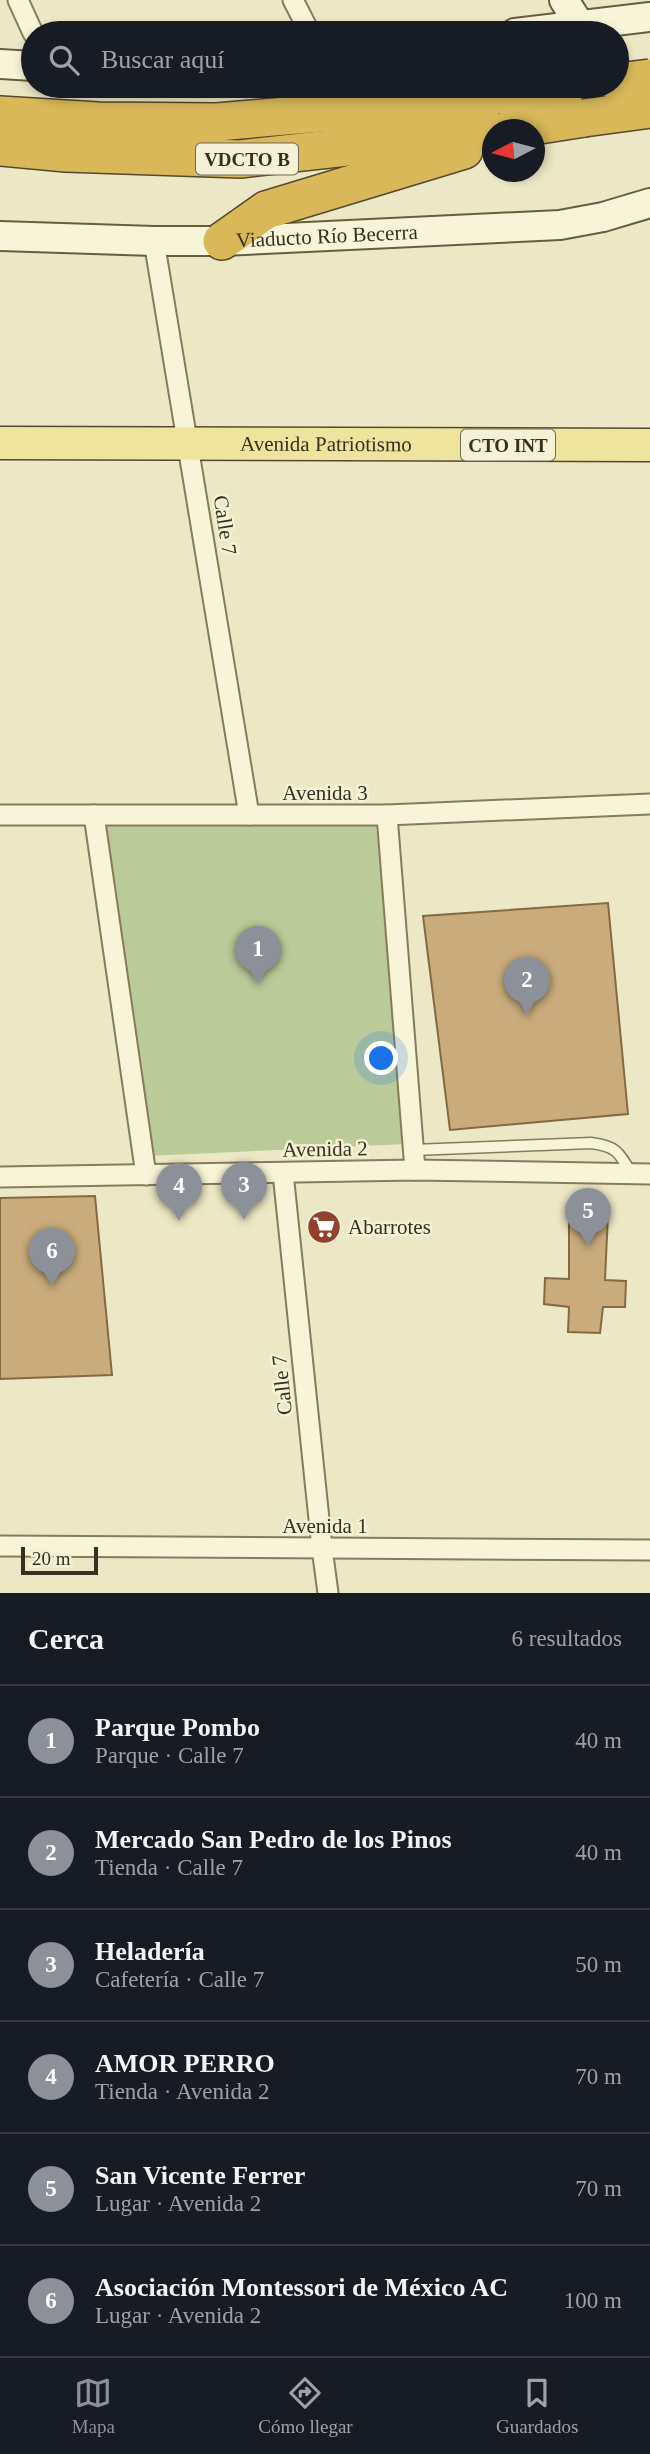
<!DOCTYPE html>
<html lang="es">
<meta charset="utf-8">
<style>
:root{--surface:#171b24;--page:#242831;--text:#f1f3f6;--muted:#9ea1a6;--line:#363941;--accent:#8c9099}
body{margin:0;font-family:"Times New Roman",serif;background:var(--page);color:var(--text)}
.compass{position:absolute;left:482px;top:119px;width:63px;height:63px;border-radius:50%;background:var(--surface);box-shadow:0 4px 10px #0003;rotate:264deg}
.scale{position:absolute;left:21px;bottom:18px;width:77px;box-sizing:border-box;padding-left:7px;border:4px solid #372f1f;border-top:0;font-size:19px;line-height:24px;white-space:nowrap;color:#372f1f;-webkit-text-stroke:5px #f4f1d4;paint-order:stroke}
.you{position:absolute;left:382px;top:1059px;width:24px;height:24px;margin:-18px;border:5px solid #fff;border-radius:50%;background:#1a73e8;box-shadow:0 0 0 10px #1a73e833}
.badge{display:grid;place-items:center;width:46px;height:46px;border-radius:50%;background:var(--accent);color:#fff;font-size:23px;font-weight:700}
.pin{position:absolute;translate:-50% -58px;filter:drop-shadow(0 2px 4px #0008)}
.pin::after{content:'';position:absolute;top:37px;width:24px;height:21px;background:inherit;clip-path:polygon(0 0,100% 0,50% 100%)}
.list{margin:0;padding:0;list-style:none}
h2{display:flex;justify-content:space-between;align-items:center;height:91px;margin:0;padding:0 28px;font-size:30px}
h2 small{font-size:23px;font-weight:400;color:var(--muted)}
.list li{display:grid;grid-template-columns:46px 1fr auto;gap:21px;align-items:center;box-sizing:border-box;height:112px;padding:0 28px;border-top:2px solid var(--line)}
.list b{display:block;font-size:26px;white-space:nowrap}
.list p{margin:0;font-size:23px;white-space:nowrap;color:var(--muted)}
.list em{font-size:23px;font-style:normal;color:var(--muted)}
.icon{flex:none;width:38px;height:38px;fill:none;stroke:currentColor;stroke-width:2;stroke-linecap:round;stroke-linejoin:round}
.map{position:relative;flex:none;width:650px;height:1593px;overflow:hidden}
.search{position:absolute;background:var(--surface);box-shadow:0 4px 10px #0003;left:21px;right:21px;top:21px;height:77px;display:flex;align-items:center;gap:18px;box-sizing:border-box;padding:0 24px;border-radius:38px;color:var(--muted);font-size:26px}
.sheet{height:763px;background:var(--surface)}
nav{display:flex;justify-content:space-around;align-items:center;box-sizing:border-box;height:98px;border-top:2px solid var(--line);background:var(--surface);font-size:19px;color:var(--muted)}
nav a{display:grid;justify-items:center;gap:4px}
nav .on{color:var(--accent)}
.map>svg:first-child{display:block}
</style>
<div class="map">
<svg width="650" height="1593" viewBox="0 0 650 1593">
<rect width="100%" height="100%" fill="#ece8c5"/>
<path fill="#bbca99" d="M104 824H376L406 1144 149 1156Z"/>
<g fill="#c9ab7c" stroke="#856943" stroke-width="2">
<path d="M608 903 628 1114 450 1130 423 916Z"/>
<path d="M95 1196 112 1375 0 1379V1198Z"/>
<path d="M569 1214 608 1215 605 1280 626 1281 625 1307H603L600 1333 568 1332 569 1307 544 1304 545 1278 569 1279Z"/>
</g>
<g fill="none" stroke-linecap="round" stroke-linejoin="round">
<g stroke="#877b5c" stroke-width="13">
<path id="lane" d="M413 1150 591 1143C616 1146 619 1152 631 1173"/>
</g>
<g stroke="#877b5c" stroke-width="23">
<g id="street">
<path d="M18 0 33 33"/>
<path d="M293 0 310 33"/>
<path d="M154 241 249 815"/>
<path d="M0 815H387L650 804"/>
<path d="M94 815 146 1175"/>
<path d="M387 815 415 1170"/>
<path d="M283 1173 322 1548 328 1593"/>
<path d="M0 1177 415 1170 650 1174"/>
<path d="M0 1546 650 1550"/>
</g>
</g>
<g stroke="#695c3f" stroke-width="32">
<g id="secondary">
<path d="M564 0 585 33"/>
<path d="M515 33 650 17"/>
<path d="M0 64 33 66"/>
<path id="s1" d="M0 236 154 241H222L560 225 603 217 650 203"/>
</g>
</g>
<g stroke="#554830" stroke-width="35">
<g id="primary">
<path id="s2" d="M0 443 650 445"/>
</g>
</g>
<g stroke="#554830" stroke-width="40">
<g id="highway">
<path d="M0 115 98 121 217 122 355 110 584 86"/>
<path d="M508 130 584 118"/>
<path d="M0 147 66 153 240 159 492 131"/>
<path d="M222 241 266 210 464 150"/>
</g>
</g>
<use href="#lane" stroke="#f7f4d8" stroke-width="10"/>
<use href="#street" stroke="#f7f4d8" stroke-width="19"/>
<use href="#secondary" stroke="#f7f4d8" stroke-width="28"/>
<use href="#primary" stroke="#eee49e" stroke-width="32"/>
<use href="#highway" stroke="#d8b859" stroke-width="37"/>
<g stroke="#554830" stroke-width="40" stroke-linecap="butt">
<g id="highway-bridge">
<path d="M617 82 650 78"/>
<path d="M584 118 650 109"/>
</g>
</g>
<use href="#highway-bridge" stroke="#d8b859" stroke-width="37"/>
</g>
<defs>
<g id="supermarket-disc" transform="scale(1.75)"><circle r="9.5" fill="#93402e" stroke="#f4f1d4"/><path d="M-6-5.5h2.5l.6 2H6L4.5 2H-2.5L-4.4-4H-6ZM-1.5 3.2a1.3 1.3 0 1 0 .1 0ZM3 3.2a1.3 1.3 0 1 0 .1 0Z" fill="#fff"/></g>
</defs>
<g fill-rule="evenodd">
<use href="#supermarket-disc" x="324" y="1227"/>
</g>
<g text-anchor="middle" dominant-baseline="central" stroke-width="5" stroke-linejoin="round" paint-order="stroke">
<g fill="#f4f1d4" stroke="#706955" stroke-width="2">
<rect x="196" y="143.5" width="102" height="31" rx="5"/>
<rect x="461" y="429.5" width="94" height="31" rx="5"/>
</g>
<g font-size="19" font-weight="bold" fill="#372f1f">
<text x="247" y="159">VDCTO B</text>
<text x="508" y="445">CTO INT</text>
</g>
<g font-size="21" fill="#372f1f" stroke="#f4f1d4">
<text stroke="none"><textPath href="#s1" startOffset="327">Viaducto Río Becerra</textPath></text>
<text stroke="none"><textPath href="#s2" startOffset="326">Avenida Patriotismo</textPath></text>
<text transform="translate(225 525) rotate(81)">Calle 7</text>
<text x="325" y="793">Avenida 3</text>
<text transform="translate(325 1149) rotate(-1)">Avenida 2</text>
<text transform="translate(282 1385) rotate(-96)">Calle 7</text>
<text x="325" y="1526">Avenida 1</text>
</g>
<g font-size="21" fill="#372f1f" stroke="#f4f1d4" text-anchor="start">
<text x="348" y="1227">Abarrotes</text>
</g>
</g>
</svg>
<svg class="compass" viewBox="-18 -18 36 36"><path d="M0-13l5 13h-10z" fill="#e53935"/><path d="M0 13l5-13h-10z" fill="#9ea1a6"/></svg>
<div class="scale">20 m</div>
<div class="you"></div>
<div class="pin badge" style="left:258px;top:984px">1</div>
<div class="pin badge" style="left:527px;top:1015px">2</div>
<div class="pin badge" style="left:244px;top:1220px">3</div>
<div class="pin badge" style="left:179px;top:1221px">4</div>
<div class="pin badge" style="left:588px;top:1246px">5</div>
<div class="pin badge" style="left:52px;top:1286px">6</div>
<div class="search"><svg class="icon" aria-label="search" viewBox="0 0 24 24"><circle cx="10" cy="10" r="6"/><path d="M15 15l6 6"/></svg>Buscar aquí</div>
</div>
<section class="sheet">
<h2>Cerca<small>6 resultados</small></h2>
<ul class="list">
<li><span class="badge">1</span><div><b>Parque Pombo</b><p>Parque · Calle 7</p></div><em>40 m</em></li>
<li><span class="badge">2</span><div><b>Mercado San Pedro de los Pinos</b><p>Tienda · Calle 7</p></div><em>40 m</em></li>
<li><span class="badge">3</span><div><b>Heladería</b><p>Cafetería · Calle 7</p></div><em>50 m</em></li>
<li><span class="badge">4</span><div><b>AMOR PERRO</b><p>Tienda · Avenida 2</p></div><em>70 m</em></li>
<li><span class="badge">5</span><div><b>San Vicente Ferrer</b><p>Lugar · Avenida 2</p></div><em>70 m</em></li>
<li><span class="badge">6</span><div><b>Asociación Montessori de México AC</b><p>Lugar · Avenida 2</p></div><em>100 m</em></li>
</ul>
</section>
<nav>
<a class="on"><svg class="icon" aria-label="map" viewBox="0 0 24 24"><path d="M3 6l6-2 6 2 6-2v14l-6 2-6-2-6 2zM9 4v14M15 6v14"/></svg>Mapa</a>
<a><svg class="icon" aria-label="directions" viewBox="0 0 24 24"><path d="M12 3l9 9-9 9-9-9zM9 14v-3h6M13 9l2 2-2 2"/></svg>Cómo llegar</a>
<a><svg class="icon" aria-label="saved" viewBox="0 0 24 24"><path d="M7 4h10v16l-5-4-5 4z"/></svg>Guardados</a>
</nav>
